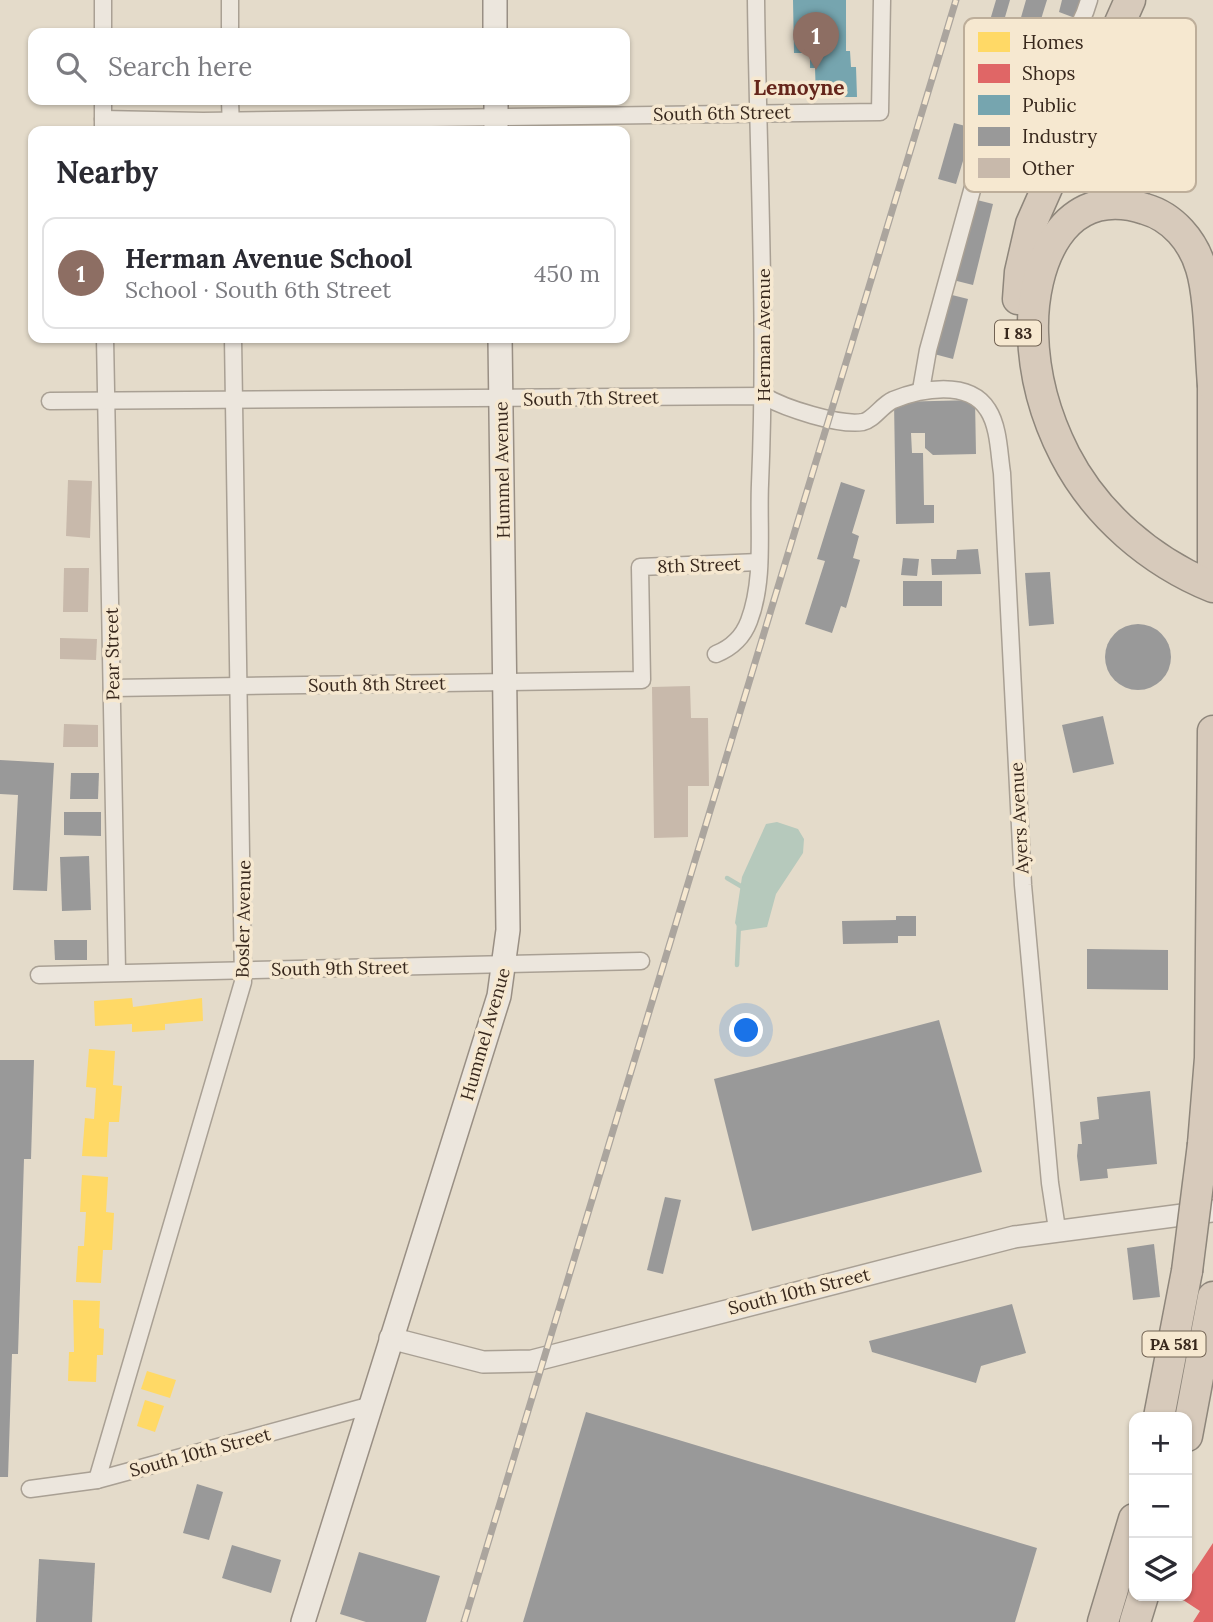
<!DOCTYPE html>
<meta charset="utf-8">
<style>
:root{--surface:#fff;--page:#f7f7f7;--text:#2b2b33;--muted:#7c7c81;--line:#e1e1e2;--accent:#2563eb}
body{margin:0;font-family:Lora,serif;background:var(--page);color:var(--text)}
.controls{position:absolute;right:21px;bottom:21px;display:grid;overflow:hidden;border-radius:14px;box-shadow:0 2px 5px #0004}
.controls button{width:63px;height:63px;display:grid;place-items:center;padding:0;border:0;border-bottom:2px solid var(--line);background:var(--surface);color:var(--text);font:35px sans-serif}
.you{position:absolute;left:747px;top:1031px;width:24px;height:24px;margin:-18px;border:5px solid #fff;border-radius:50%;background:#1a73e8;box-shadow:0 0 0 10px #1a73e833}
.badge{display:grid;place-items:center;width:46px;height:46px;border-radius:50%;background:var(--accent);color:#fff;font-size:23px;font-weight:700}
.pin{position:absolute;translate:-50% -58px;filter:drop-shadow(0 2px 4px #0008)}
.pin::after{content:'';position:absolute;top:37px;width:24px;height:21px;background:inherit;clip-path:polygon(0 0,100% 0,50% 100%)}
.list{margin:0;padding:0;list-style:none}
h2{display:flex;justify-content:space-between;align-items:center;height:91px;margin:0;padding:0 28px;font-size:30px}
h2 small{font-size:23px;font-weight:400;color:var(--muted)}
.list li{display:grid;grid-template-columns:46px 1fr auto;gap:21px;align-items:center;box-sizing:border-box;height:112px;margin:0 14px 14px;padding:0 14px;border:2px solid var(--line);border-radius:14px}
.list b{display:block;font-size:26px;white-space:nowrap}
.list p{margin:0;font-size:23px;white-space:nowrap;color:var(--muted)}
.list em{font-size:23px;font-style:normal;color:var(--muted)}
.icon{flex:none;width:38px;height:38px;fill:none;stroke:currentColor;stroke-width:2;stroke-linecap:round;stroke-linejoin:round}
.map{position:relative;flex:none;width:1213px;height:1622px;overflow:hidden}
.search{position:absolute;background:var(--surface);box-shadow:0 2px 5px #0004;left:28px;top:28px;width:602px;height:77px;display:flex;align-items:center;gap:18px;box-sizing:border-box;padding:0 24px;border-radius:14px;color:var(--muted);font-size:26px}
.panel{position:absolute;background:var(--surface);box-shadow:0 2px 5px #0004;left:28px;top:126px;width:602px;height:217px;border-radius:14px}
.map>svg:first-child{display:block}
</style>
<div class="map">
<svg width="1213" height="1622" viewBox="0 0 1213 1622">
<rect width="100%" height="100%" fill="#e4dbca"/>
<path fill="#b6c9bc" d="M777 822 798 829 804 839 803 853 776 894 767 927 740 931 735 923 742 877 766 824Z"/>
<g fill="#ffd966">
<path d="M132 998 133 1007 202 998 203 1021 165 1024V1030L132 1032V1024L95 1026 94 1001Z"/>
<path d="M89 1049 115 1051 113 1085 122 1086 119 1122H109L107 1157 82 1156 85 1118 94 1119 96 1088 86 1087Z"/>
<path d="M82 1175 108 1177 106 1212 114 1213 112 1250H103L101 1283 76 1282 78 1246H84L86 1212H80Z"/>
<path d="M73 1300 100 1301 99 1328 104 1329 103 1355H97L96 1382 68 1381 69 1352H74Z"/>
<path d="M147 1371 176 1380 170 1398 141 1389Z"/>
<path d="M145 1400 164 1406 155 1432 137 1426Z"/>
</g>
<path fill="#e06666" d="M1213 1543V1622H1193L1200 1611 1177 1596H1187V1582Z"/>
<path fill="#76a5af" d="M793 0H846V51H850L851 67H856L857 97H816L815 68H810V53H794Z"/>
<g fill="#999">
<path d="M996 0H1010L996 48 983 44Z"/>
<path d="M1026 0H1047L1029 58 1011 52Z"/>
<path d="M1062 0H1080L1075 18 1059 12Z"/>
<path d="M954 123 973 128 956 184 938 179Z"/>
<path d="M973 199 993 204 973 285 953 280Z"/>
<path d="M948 294 968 299 953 359 934 354Z"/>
<path d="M975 400 976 454 933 455 925 448V433H911L912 453H923L924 505H934V523L896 524 894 402Z"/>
<path d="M841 482 865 490 852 533 859 536 853 558 860 560 846 608 841 606 832 633 805 624 825 561 817 559Z"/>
<path d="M978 549 981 574 932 575 931 559H956L957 550Z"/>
<path d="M903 558 919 559 917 576 901 575Z"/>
<path d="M1050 572 1054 624 1029 626 1025 573Z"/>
<rect x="903" y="581" width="39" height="25"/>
<circle cx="1138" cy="657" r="33"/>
<path d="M1103 716 1114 764 1073 773 1062 725Z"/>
<path d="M0 760 54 763 47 891 13 890 18 795 0 794Z"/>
<path d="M71 773H99L98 799H70Z"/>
<path d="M64 812H101V836L64 835Z"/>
<path d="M89 856 91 910 62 911 60 857Z"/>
<path d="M896 916H916V936H898V943L843 944 842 921 896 920Z"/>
<path d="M54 940H87V960H55Z"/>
<path d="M1087 949 1168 950V990L1087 989Z"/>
<path d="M939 1020 982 1172 752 1231 714 1079Z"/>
<path d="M0 1060H34L31 1159H24L18 1354H12L8 1477H0Z"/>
<path d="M1150 1091 1157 1164 1107 1169 1108 1178 1080 1181 1077 1156 1078 1144H1082L1080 1122 1099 1119 1097 1097Z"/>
<path d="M665 1197 681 1200 663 1274 647 1270Z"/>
<path d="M1154 1244 1160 1297 1133 1300 1127 1248Z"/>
<path d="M1012 1304 1026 1353 981 1366 976 1383 872 1352 869 1341Z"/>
<path d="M586 1412 1037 1548 1015 1622H523Z"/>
<path d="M197 1484 223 1492 209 1540 183 1533Z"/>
<path d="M232 1545 281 1560 271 1593 222 1578Z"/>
<path d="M359 1552 440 1576 426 1622H366L340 1614Z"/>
<path d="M39 1559 95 1563 92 1622H36Z"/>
</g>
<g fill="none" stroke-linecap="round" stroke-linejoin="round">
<g stroke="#b6c9bc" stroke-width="4.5">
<path d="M727 878 744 888"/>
<path d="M737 965 739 924"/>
</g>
</g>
<g fill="#c8b9ab">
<path d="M68 480 92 481 90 538 66 536Z"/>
<path d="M64 568H89L88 612H63Z"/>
<path d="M60 638 97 639 96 660 60 659Z"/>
<path d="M690 686 691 718H708L709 786H688V837L654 838 652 687Z"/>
<path d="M64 724 98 725V747H63Z"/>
</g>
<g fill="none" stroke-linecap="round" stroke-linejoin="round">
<g stroke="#a9a094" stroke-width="19">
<g id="minor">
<path d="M103 0V33"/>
<path d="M230 33V0"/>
<path d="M103 100V131"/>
<path d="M230 100 231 129"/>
<path d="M103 119 203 121 880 112 882 0"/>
<path d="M105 338 117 971"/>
<path d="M921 390 928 350 982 154C1008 92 1072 63 1089 0"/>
<path d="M50 401 764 396C784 408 839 426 863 422 873 420 882 405 893 400 920 389 969 379 988 410 999 427 999 454 1002 473L1023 885 1050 1183 1057 1229"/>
<path d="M716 654C731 648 743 637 749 621 765 579 758 529 760 484 767 323 758 161 756 0"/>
<path d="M112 688 642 680 640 567 759 562"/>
<path d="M39 975 641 961"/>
<path d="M97 1480 243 982 233 338"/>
<path d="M30 1489 97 1480 368 1406"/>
</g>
</g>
<g stroke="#a9a094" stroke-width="24">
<path id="tertiary" d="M390 1338 483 1362 532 1361 1014 1237 1213 1211"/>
</g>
<g stroke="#998f84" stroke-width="26">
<g id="secondary">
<path d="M495 0V33"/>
<path d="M496 100V131"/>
<path d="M303 1622 499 996 508 930 500 338"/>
</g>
</g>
<g stroke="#8e867b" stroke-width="33">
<g id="motorway">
<path d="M1018 299 1020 272 1031 224 1130 0"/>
<path d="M1213 374V581"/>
<path d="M1213 385C1210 353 1210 297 1201 268 1193 241 1173 217 1145 209 1062 182 1031 266 1033 333 1034 375 1046 418 1065 455 1096 515 1151 562 1213 587"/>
<path d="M1203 1144 1210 1058 1213 731"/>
<path d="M1159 1417 1187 1271"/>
<path d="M1187 1436 1213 1297"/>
<path d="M1103 1622 1134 1519"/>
<path d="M1135 1622 1143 1596"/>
</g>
</g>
<use href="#minor" stroke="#ece6dd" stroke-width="16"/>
<use href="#tertiary" stroke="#ece6dd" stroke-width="21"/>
<use href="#secondary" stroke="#ece6dd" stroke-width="23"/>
<use href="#motorway" stroke="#d7cabb" stroke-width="30"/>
<g stroke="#aba59e" stroke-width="7">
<path id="rail" d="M464 1622 956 0"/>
</g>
<use href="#rail" stroke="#f6e8d0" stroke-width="4.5" stroke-dasharray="13" stroke-linecap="butt"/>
<g stroke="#8e867b" stroke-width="33" stroke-linecap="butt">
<path id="motorway-bridge" d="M1187 1271 1203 1144"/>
</g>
<use href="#motorway-bridge" stroke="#d7cabb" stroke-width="30"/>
</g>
<g text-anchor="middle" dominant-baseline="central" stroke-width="7" stroke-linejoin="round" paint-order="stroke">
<g fill="#f6e8d0" stroke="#716253" stroke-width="2">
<rect x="995" y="320.5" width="46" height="25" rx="5"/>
<rect x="1142.5" y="1331.5" width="63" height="25" rx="5"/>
</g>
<g font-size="16" font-weight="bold" fill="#38281d">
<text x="1018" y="333">I 83</text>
<text x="1174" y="1344">PA 581</text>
</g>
<g font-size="18" fill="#38281d" stroke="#f6e8d0">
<text transform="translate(722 113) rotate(-1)">South 6th Street</text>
<text transform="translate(763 335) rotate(-90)">Herman Avenue</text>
<text transform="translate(591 398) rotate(-1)">South 7th Street</text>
<text transform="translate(502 470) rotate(-91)">Hummel Avenue</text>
<text transform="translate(699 565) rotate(-2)">8th Street</text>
<text transform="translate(112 654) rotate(-91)">Pear Street</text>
<text transform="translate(377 684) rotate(-1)">South 8th Street</text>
<text transform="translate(1019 818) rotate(-93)">Ayers Avenue</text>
<text transform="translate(243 919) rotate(-89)">Bosler Avenue</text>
<text transform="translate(340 968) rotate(-1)">South 9th Street</text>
<text transform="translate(485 1034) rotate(-74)">Hummel Avenue</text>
<text transform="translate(799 1291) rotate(-14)">South 10th Street</text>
<text transform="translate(200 1452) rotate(-15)">South 10th Street</text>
</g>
<g font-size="21" font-weight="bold" fill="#65251b" stroke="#f6e8d0">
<text x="799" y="87">Lemoyne</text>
</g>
</g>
<rect x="964" y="18" width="232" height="174" rx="10" fill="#f6e8d0" stroke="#bdae9a" stroke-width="2"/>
<rect x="978" y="32" width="32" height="20" fill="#ffd966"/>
<rect x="978" y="64" width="32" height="19" fill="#e06666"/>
<rect x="978" y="95" width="32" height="20" fill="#76a5af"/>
<rect x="978" y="127" width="32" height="19" fill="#999"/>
<rect x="978" y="158" width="32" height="20" fill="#c8b9ab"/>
<g font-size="19" fill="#38281d">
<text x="1022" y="49">Homes</text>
<text x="1022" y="80">Shops</text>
<text x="1022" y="112">Public</text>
<text x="1022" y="143">Industry</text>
<text x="1022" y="175">Other</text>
</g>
</svg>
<div class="controls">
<button>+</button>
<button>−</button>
<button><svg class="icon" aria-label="layers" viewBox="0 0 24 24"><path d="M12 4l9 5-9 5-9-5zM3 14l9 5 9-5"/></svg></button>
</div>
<div class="you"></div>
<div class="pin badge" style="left:816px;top:70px;background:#8d6e63">1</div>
<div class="search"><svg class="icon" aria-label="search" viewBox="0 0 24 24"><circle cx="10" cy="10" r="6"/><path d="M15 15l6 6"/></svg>Search here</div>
<section class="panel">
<h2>Nearby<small></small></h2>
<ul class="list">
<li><span class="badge" style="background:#8d6e63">1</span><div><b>Herman Avenue School</b><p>School · South 6th Street</p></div><em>450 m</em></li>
</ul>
</section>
</div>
